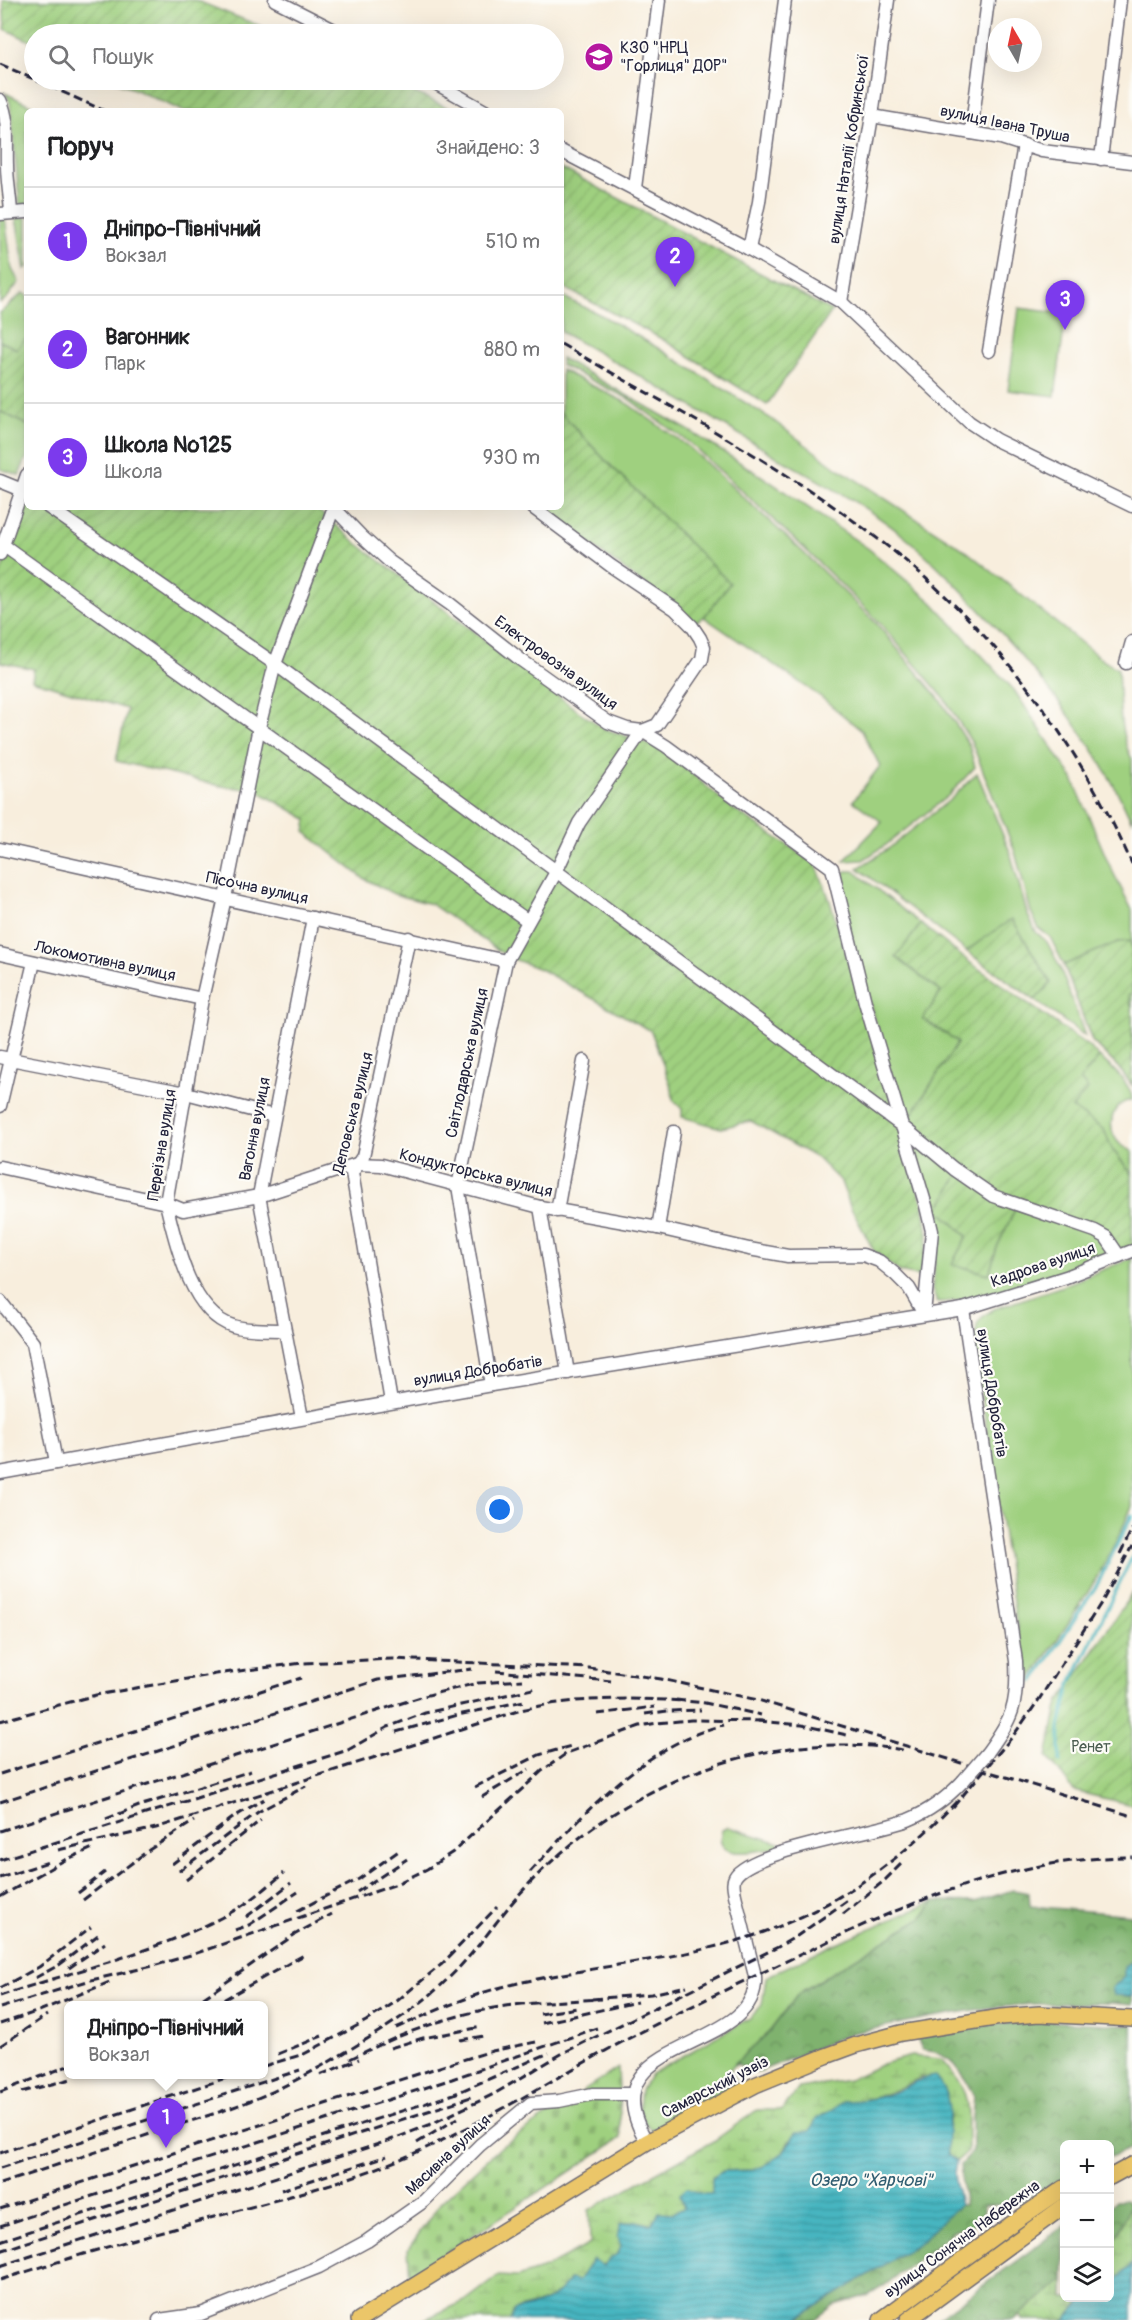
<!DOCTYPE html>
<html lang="uk">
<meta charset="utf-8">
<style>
:root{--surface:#fff;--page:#f6f6f6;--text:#202124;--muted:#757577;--line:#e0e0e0;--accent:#7c3aed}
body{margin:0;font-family:Pangolin,sans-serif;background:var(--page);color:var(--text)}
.controls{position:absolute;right:18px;bottom:18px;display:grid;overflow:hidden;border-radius:9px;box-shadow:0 6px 24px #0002}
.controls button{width:54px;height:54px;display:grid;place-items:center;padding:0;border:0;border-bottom:2px solid var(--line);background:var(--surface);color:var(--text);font:30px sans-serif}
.compass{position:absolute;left:988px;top:18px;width:54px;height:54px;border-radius:50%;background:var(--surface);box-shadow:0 6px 24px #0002;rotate:351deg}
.you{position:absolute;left:500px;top:1510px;width:21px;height:21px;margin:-15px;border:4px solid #fff;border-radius:50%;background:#1a73e8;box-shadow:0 0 0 9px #1a73e833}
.badge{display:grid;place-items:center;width:39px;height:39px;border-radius:50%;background:var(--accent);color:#fff;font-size:20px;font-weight:700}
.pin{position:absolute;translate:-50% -50px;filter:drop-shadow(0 2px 3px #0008)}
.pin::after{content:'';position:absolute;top:32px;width:21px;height:18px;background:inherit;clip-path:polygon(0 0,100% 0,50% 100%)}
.popup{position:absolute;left:64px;top:2001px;width:204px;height:78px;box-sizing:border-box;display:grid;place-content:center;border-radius:9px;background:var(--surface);filter:drop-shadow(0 2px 4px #0005);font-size:20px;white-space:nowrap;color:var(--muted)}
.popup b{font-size:22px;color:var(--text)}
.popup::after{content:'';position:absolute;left:50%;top:100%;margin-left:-12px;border:12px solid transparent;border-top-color:var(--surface)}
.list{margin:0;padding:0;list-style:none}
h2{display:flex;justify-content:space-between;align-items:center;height:78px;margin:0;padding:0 24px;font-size:26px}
h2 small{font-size:20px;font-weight:400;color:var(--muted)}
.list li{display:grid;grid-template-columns:39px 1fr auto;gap:18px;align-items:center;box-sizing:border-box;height:108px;padding:0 24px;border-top:2px solid var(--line)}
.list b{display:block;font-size:22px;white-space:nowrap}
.list p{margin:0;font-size:20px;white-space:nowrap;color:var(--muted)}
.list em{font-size:20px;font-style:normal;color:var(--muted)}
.icon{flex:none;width:33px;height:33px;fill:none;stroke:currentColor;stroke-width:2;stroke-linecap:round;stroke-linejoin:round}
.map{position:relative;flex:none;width:1132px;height:2320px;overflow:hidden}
.search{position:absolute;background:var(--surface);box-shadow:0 6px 24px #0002;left:24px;top:24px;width:540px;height:66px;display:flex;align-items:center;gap:15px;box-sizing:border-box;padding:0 21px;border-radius:33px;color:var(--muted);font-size:22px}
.panel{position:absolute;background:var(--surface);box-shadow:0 6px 24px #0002;left:24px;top:108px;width:540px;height:402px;border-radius:9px}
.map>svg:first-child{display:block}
</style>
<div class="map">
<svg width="1132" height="2320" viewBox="0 0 1132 2320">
<defs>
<pattern id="forest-crowns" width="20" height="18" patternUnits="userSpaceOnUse" patternTransform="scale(1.5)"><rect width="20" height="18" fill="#7fb26e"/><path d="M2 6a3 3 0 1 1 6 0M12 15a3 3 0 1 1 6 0" fill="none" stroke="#68905c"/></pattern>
<pattern id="wetland-marsh" width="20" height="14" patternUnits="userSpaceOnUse" patternTransform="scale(1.5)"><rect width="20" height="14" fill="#9fd07f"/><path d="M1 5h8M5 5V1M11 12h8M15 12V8" fill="none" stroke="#89b26f"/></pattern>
<pattern id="cemetery-stones" width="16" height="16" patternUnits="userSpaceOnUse" patternTransform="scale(1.5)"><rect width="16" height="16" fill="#9fd07f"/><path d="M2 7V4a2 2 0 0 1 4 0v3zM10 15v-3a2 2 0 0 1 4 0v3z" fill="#89b26f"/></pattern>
<pattern id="garden-furrows" width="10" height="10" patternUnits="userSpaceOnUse" patternTransform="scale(1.5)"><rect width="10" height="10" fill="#9fd07f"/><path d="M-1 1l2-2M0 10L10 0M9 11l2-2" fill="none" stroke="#89b26f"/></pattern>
<pattern id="water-rules" width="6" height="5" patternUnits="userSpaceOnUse" patternTransform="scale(1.5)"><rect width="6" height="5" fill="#47b6c1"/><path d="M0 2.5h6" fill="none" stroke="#3b949e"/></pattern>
</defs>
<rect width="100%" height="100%" fill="#fdfcf7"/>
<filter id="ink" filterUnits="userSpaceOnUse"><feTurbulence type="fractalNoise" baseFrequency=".0167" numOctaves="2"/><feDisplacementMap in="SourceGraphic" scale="12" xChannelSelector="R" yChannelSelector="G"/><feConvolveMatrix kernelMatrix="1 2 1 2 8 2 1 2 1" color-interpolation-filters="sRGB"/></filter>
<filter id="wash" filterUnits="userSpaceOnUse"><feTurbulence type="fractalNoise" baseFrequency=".008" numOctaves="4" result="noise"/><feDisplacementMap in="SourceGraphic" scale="24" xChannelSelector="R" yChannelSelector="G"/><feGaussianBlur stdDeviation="1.35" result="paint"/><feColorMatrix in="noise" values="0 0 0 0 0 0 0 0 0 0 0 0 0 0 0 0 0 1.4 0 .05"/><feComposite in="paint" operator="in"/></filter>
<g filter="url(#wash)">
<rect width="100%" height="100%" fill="#f8eedd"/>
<g fill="#9fd07f" stroke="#60795d" stroke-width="1.5">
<path d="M5 93 43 111H27V206H20L10 102Z"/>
<path d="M5 217 12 269 19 282 7 298 0 303V218Z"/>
<path d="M16 218H27V267L25 269Z"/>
<path d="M23 293 27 296V337L17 350 0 341V313Z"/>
<path d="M561 296 603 316 658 348 770 418 833 465 965 550 1104 661 1118 669C1120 698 1118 734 1132 759V822C1099 748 1049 686 995 626 965 594 935 561 901 534 863 504 819 481 777 457 706 414 634 372 561 332Z"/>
<path d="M1019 308 1066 314 1055 396 1008 390Z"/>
<path d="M561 358 688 430 763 477 869 549 932 602 1014 690 1073 779 1109 864 1132 910V1085L1118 1067 1092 1041 1064 965 1050 937 1039 929 1031 912 1015 852 972 743 944 698 879 622 806 550 691 444 627 398 561 365Z"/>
<path d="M561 370 625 402 689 447 803 552 877 624 941 701 969 745 975 767 949 795 886 845 863 860 844 861 882 822 853 801 880 766 862 731 821 697 704 617 729 583 604 459 561 413Z"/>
<path d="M0 411 27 425V456L19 475 0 469Z"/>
<path d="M977 773 1010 852 1027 913 1036 932 1047 942 1060 967 1085 1036 973 956 858 868 888 849 951 799Z"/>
<path d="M846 871H854L921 924 896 957 941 992 923 1019 958 1042 905 1125 961 1168 960 1173 938 1209 967 1236 952 1264 989 1274 997 1247 1019 1201 1098 1227 1109 1235 1120 1252C1068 1277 995 1301 937 1302L932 1290 937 1240 934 1215 850 939 841 880Z"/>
<path d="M1099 1057C1111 1067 1132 1084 1132 1100 1111 1103 1105 1128 1119 1143 1122 1146 1128 1149 1132 1151V1174L1112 1149 1104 1130 1072 1108 1087 1089 1080 1080Z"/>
<path d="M1132 1258V1506C1106 1571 1065 1628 1026 1686L974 1347 977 1324 983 1316 994 1309 1060 1287Z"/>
<path d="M728 1827 780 1843 779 1847C763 1850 711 1864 722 1830Z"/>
<path d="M935 1901 921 1918 799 1993 770 2031 730 2069 738 2088 661 2129H651L646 2124 639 2109 641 2090 651 2074 750 2018 762 2005 766 1977 832 1945Z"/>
</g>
<g fill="url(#forest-crowns)" stroke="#506a54" stroke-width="1.5">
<path d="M1013 1890 1029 1893 1030 1906 1132 1915V1961L1127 1964 1124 1977 1114 1986V1995L1132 1996V2005L1112 2003 1032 2004 987 2008 932 2017 852 2033 756 2073 735 2063 770 2031 799 1993 921 1918 935 1901 975 1902Z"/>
<path d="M1039 2021 1132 2025V2148L1110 2157V2144H1064V2178L1014 2205H984V2212L974 2224 954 2231 884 2286 869 2295 834 2305 814 2320H795L925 2239 935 2227 960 2205H964L960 2165 973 2151 972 2117 974 2097 965 2079 950 2060 935 2052 922 2050 917 2037 989 2025Z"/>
<path d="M1126 2200 1131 2205 1119 2232 1110 2243V2206L1115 2201Z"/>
<path d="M1064 2226V2280L1013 2320H936Z"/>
</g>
<g fill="url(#wetland-marsh)" stroke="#60795d" stroke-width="1.5">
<path d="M911 2056 941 2059C974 2095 967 2106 968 2151L956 2162 948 2155 946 2140 950 2116 922 2077C895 2090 875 2102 843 2101L810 2131 789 2141 784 2152 764 2166 753 2170 723 2171 712 2194H702L684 2208 651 2225 637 2221 621 2245 618 2254 578 2281 570 2279C557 2300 537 2305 514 2310L510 2320H423L465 2301 498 2276 517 2277 545 2268 590 2244 589 2210 715 2140 757 2110H782L799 2088 849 2080 882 2064Z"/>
<path d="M1131 2205 1132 2264 1110 2287V2243L1119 2232Z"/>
<path d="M1064 2280V2298H1085L1067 2318 1065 2320H1022L1020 2315Z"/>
</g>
<path fill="url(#cemetery-stones)" stroke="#60795d" stroke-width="1.5" d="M618 2068 621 2138 410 2277 408 2249 441 2202 502 2146Z"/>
<g fill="url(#garden-furrows)" stroke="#60795d" stroke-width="1.5">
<path d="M3 0H195L280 34H34V43L5 29Z"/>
<path d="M113 80H379L411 91 455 111H183Z"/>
<path d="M561 168 832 311 767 405 662 339 561 286Z"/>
<path d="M27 337V425L0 411V341L17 349Z"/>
<path d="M561 413 604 459 730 583 704 617 695 622 540 507H561Z"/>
<path d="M27 495V507H314L358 544 578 711 605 729 663 749 733 809 816 864 829 898 924 1207 928 1235 922 1277 900 1272 874 1251 850 1206 841 1182 817 1158 751 1121 721 1128 682 1117V1109L673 1100 672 1089 651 1031 540 969 508 957 431 904 394 894 363 878 305 832 307 819 256 790 221 786 116 761 127 709 32 680 34 669 0 662V575Z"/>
<path d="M1012 919 1051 983 1035 1000 966 951Z"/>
<path d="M921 924 968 961 1088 1046 1099 1057 1080 1080 1088 1089 1072 1108 1104 1130 1112 1149 1132 1174V1247L1120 1252 1109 1235 1019 1201 997 1247 989 1274 952 1264 967 1236 938 1209 960 1173 905 1125 958 1042 923 1019 941 992 896 957Z"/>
<path d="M1130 941 1132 951V993L1128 995 1132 1008V1085L1118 1067 1092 1041 1064 965 1118 942Z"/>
<path d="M1132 1593V1805L1074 1791 1047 1756 1059 1702Z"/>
</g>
<g fill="url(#water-rules)" stroke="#346c7e" stroke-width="1.5">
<path d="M1132 1961V1996L1114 1995 1112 1988 1124 1977V1967Z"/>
<path d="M935 2076C958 2102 945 2125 948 2155L956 2162 954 2175 960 2205 935 2227 925 2239 795 2320H510L514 2310C537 2306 557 2300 570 2279L578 2281 593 2259 603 2266 610 2258 618 2254 621 2245 617 2237 620 2225 637 2221 651 2225 659 2212 673 2213 684 2208 680 2194 687 2188 702 2194H712V2178L723 2171 753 2170 764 2166 784 2152 796 2132 810 2131 817 2118 834 2109 843 2101C857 2101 873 2100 886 2095 904 2090 916 2078 935 2076Z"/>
<path d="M1132 2264V2320H1065L1085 2298H1110V2287Z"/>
</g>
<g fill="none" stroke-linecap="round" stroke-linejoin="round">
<g stroke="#47b6c1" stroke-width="3">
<path d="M1033 1682 1097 1585 1132 1515"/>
<path d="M1060 1762V1727L1070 1685 1132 1557"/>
</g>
</g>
</g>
<g filter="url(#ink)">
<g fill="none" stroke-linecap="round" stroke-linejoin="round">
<g stroke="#6d6974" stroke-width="15">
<g id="minor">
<path d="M275 0 342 34"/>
<path d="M430 80 485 111"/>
<path d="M0 100C10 120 6 144 7 165 7 180 10 196 11 212"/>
<path d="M872 116 1001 138 1042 151 1132 162"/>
<path d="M971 133 988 0"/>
<path d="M561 151 749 249 841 302 969 422 996 440 1132 506"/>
<path d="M1101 159 1120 0"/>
<path d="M635 188 659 0"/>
<path d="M0 214 27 212"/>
<path d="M749 249 759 202 785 0"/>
<path d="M841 302 872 116 888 0"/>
<path d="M989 351 1024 145"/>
<path d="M0 481 27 492"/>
<path d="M48 507 275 664 902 1126 954 1169 993 1196 1095 1231 1106 1237 1119 1256"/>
<path d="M333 507 361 536 390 562 450 604 521 660 608 722 627 729 642 731 666 746 832 868 865 1002 926 1206 932 1231 924 1314"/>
<path d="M3 545 528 921"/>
<path d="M0 554 27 475"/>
<path d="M1126 663 1132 642"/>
<path d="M0 849 506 961"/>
<path d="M0 954 202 999"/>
<path d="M0 1057 186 1093 274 1116"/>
<path d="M0 1106 34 962"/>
<path d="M0 1167 166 1203 183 1210 259 1196 357 1164 381 1165 540 1207 658 1228 749 1249 788 1256 863 1255 879 1261 895 1274 909 1288 924 1314"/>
<path d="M540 1207 568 1373"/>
<path d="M557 1211 584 1061"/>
<path d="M658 1228 674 1132"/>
<path d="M0 1301 33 1343 56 1462"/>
<path d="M963 1309 1016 1661C1018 1706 1013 1717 987 1753"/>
<path d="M284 1330C268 1329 248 1331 233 1326 190 1313 175 1240 166 1203L202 999 225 898 259 727 275 664 334 507"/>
<path d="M491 1385 458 1186 506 961 556 872 579 823 642 731 657 725 702 659 704 647 700 638 692 626 675 609 611 566 532 507"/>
<path d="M391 1402 352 1173 363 1156 365 1147 409 938"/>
<path d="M302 1418 259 1196 313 918"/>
<path d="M0 1473 491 1385 963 1309 1066 1277 1132 1251"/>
<path d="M647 2142C582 2034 761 2056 755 1976L735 1895C734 1889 732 1882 735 1877 751 1850 874 1833 908 1820 930 1811 946 1799 963 1781"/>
<path d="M159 2320 201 2314 319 2267 367 2241 424 2201 480 2145 531 2103 559 2101 593 2094H632"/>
</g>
</g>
<g stroke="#6d6974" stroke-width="18">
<g id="major">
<path d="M1110 2177 1132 2165"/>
<path d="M359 2320 647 2142 755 2085 826 2056 856 2045 901 2033 1001 2017 1039 2014 1132 2019"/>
<path d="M881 2320 1010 2225 1064 2188"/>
<path d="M908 2320 1064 2206"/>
</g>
</g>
<use href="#minor" stroke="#fff" stroke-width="12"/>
<use href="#major" stroke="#ebc669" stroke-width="15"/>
<g stroke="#22223b" stroke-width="3" stroke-dasharray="9 4.5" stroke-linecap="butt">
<path d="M0 64 105 111"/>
<path d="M561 344C667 405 777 462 874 536 987 620 1075 735 1132 864"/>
<path d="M1120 1554 1132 1529"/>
<path d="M496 1671 611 1681"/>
<path d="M676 1700 705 1703 761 1715"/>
<path d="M597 1714 655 1707"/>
<path d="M645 1714 668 1711 701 1710"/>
<path d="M0 1721 96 1695 216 1674 302 1663 392 1659 589 1668 661 1679 758 1700 1132 1816"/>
<path d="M758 1721 802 1725 847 1735"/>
<path d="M396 1732 458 1715 524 1701"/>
<path d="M0 1774 301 1678"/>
<path d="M475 1787 539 1755 571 1746"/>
<path d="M482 1797 529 1769"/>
<path d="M0 1802 378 1680 472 1669"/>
<path d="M953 1807 1013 1736 1038 1701 1103 1600 1132 1546"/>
<path d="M106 1819 139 1806 251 1771"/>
<path d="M0 1831 424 1696 478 1683 523 1680"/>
<path d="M58 1850 156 1828 521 1710C575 1697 629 1698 685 1701"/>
<path d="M0 1860 348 1750 388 1727 425 1713 537 1688"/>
<path d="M172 1864 234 1817 264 1799"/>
<path d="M179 1871 258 1812 306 1786"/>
<path d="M530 1872C584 1813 643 1746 723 1725"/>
<path d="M0 1878 48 1862"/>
<path d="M186 1880 261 1820"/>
<path d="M357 1892 407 1859"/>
<path d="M78 1893 105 1872"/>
<path d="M0 1897 63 1861 93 1848"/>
<path d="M83 1900 149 1850 194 1821"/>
<path d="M297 1911 359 1879 400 1850"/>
<path d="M843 1914 885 1880 904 1861"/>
<path d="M246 1917 291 1883"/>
<path d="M235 1930 249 1925 298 1892"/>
<path d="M69 1968 105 1943"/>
<path d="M35 1978 59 1965 98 1935"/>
<path d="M0 1988 39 1967 91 1927"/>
<path d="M0 1996C78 1969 164 1951 237 1909 253 1900 269 1885 284 1873"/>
<path d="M592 1999 651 1994 687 1986"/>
<path d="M192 2006 294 1935 332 1914"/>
<path d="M212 2006 304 1955"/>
<path d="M0 2008 91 1980 153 1966 194 1954 394 1885 427 1869 453 1852 542 1771 567 1753 640 1726 657 1723 691 1720 767 1721"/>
<path d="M540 2014 577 2008"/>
<path d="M542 2023 637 2002"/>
<path d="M0 2024 39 2011 112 1981"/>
<path d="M396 2028C431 2013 465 1997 502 1987 588 1965 680 1962 764 1932 840 1905 903 1858 958 1800"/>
<path d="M460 2040 484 2036"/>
<path d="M0 2046 47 2015"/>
<path d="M390 2048 423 2038 482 2027"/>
<path d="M278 2054 322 2036"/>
<path d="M350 2059C398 2035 446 2016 499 2007 532 2002 567 2001 601 1999"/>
<path d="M264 2066 304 2054 366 2021 397 2001 442 1964 497 1907"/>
<path d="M320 2075 359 2059"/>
<path d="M0 2092 68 2066"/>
<path d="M22 2092 71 2079"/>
<path d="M417 2143 458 2118"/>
<path d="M0 2153 238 2074"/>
<path d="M0 2168 300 2070"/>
<path d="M0 2184C56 2165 112 2147 168 2128 204 2117 241 2106 276 2090 312 2073 346 2052 380 2031 411 2012 440 1989 464 1962 486 1938 504 1910 527 1886 622 1784 763 1727 903 1750"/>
<path d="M281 2190 387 2156"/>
<path d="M0 2209 452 2063 492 2051 536 2042"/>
<path d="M0 2226 452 2079 597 2028"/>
<path d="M0 2241 454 2094 549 2053"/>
<path d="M0 2251 471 2097"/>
<path d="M0 2266 388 2141 429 2125 494 2094 563 2053 778 1947 797 1936 848 1900"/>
<path d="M0 2280C66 2259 132 2239 199 2221 276 2200 354 2181 426 2148 489 2119 548 2082 609 2049 675 2013 744 1981 812 1949 916 1899 1014 1858 1132 1857"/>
</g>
<g stroke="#6d6974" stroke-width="15" stroke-linecap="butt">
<path id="minor-bridge" d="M963 1781 987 1753"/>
</g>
<use href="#minor-bridge" stroke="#fff" stroke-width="12"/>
</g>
</g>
<defs>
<g id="school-disc" transform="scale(1.5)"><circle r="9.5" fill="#b5179e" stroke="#fdfcf7"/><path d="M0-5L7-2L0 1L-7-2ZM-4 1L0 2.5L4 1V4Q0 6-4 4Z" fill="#fff"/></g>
</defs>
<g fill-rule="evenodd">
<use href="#school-disc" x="599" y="57"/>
</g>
<g text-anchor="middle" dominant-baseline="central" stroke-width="4.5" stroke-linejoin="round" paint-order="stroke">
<g font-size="16" fill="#22223b" stroke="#fdfcf7" text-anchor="start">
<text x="620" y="48">КЗО "НРЦ<tspan x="620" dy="18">"Горлиця" ДОР"</tspan></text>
</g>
<g font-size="16" fill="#22223b" stroke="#fdfcf7">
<text transform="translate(1005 124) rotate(12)">вулиця Івана Труша</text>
<text transform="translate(849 149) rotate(-81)">вулиця Наталії Кобринської</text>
<text transform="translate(556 663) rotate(36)">Електровозна вулиця</text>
<text transform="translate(257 888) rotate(12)">Пісочна вулиця</text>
<text transform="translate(105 961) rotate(12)">Локомотивна вулиця</text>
<text transform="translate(467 1063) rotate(-78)">Світлодарська вулиця</text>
<text transform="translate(353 1113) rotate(-76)">Деповська вулиця</text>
<text transform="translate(255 1129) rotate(-79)">Вагонна вулиця</text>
<text transform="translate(162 1145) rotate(-81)">Переїзна вулиця</text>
<text transform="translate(476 1173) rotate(14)">Кондукторська вулиця</text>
<text transform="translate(1043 1265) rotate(-19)">Кадрова вулиця</text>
<text transform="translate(478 1371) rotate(-9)">вулиця Добробатів</text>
<text transform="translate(992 1393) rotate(81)">вулиця Добробатів</text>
<text transform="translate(715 2087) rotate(-27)">Самарський узвіз</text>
<text transform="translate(448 2155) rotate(-43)">Масивна вулиця</text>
<text transform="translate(962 2239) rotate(-36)">вулиця Сонячна Набережна</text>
</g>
<g font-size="16" fill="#4e5f53" stroke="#fdfcf7">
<text x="1091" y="1747">Ренет</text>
</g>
<g font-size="18" font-style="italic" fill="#315d71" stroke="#fdfcf7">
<text x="871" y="2180">Озеро "Харчові"</text>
</g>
</g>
</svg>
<div class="controls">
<button>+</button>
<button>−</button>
<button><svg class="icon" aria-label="layers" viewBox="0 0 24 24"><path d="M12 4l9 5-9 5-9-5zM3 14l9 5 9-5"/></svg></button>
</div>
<svg class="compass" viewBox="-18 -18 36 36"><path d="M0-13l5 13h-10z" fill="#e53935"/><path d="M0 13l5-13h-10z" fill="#757577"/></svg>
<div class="you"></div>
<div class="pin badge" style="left:166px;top:2148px">1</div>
<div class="popup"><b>Дніпро-Північний</b>Вокзал</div>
<div class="pin badge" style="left:675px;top:287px">2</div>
<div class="pin badge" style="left:1065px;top:330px">3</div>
<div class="search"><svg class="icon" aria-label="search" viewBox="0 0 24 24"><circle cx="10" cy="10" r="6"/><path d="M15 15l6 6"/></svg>Пошук</div>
<section class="panel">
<h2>Поруч<small>Знайдено: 3</small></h2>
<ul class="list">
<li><span class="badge">1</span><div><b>Дніпро-Північний</b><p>Вокзал</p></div><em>510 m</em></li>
<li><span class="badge">2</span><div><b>Вагонник</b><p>Парк</p></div><em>880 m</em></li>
<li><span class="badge">3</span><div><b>Школа №125</b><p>Школа</p></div><em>930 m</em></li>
</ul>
</section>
</div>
